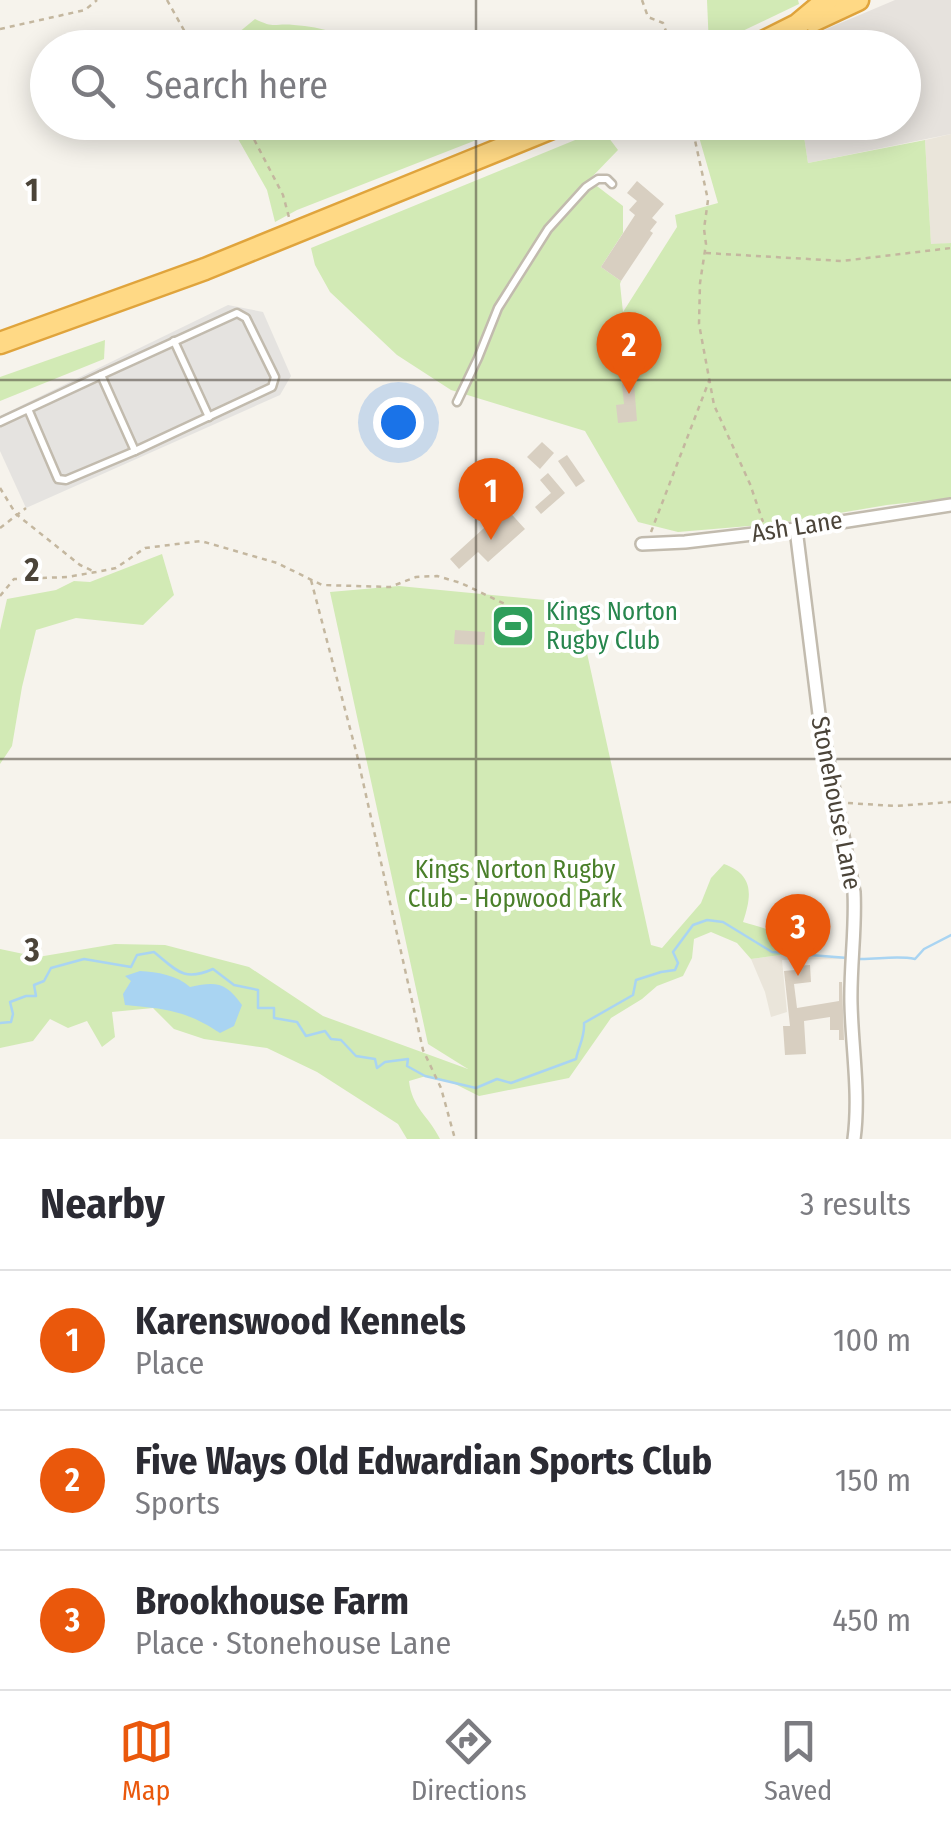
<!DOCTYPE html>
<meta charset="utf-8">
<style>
:root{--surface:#fff;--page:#f7f7f7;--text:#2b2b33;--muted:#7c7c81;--line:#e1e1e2;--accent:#ea580c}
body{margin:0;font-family:"Fira Sans Condensed",sans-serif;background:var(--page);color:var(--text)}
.you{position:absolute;left:398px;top:422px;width:35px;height:35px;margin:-25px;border:8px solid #fff;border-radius:50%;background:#1a73e8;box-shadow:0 0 0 15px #1a73e833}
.badge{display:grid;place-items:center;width:65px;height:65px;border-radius:50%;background:var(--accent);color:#fff;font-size:32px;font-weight:700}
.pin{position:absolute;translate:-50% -82px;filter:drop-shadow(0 2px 5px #0008)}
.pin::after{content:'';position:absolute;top:52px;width:35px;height:30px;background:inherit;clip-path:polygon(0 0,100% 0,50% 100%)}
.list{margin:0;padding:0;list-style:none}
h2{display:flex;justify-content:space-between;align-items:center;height:130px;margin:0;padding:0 40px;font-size:42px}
h2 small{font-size:32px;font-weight:400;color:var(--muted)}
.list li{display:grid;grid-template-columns:65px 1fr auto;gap:30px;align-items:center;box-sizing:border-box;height:140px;padding:0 40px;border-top:2px solid var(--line)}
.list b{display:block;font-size:38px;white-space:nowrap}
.list p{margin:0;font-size:32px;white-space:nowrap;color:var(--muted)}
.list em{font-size:32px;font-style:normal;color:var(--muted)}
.icon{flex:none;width:55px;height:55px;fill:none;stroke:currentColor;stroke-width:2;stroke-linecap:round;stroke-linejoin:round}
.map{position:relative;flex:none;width:951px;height:1139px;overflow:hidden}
.search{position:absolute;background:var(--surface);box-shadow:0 5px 25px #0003;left:30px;right:30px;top:30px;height:110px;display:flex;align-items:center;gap:25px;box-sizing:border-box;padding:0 35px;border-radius:55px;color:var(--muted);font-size:38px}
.sheet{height:550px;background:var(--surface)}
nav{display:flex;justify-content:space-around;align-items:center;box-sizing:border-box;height:140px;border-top:2px solid var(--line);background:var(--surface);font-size:28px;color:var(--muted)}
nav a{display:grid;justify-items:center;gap:5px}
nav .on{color:var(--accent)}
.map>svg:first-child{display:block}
</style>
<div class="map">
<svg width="951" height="1139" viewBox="0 0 951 1139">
<rect width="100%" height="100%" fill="#f6f3ec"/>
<g fill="#eae5da">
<path d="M951 134V243L931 245 925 140Z"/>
<path d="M795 953 846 958 848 979 844 959 782 960 787 1012 771 1017 765 992 751 959Z"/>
</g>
<path fill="#e6e2dd" d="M895 0H951V134L808 163 802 123 904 122V48H792L791 44Z"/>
<g fill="#d2eab5">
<path d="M707 0H798L799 4 709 47Z"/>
<path d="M255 19C275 29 274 23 294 25 323 27 346 35 372 47H221Z"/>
<path d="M496 123 502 130 297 210 275 222 267 190 229 123Z"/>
<path d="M695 123H802L808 163 925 140 931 244 951 243V498L887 505 774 524 678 532 638 522 585 431 451 390 397 355 330 292 315 265 311 248 602 129 618 150 589 180 623 206V233L601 267 621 281 620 284 623 312 677 227 675 215 718 203Z"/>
<path d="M105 340 104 359 0 401V377Z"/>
<path d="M162 554 174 595 143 625 76 618 36 630 22 687 12 746 0 764V630L7 599 56 590 74 581 90 582Z"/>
<path d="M399 586 576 603 651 945 662 948 701 903 711 878 724 864C754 875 752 895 743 922 768 929 780 931 795 953L751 959 737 943 711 932 694 939 692 958 683 976 657 986 642 999 611 1018 569 1078 479 1096 453 1083 426 1076 409 1081C412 1108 428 1115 440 1139H407L398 1124 317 1072 267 1048 204 1039 174 1029 153 1008 112 1012 115 1037 102 1047 87 1021 68 1028 50 1019 33 1041 0 1048V949L38 957 115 944 165 945 249 967 323 1016 468 1069 428 1044 330 592Z"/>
</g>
<path fill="#e5e3e0" d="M228 305 263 312 291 376 280 395 26 508 0 451V416Z"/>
<path fill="#a9d4f2" d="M140 971C157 972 177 975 190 987 216 981 226 982 242 1005L234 1026 220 1033C185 1010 166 1009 125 1005L123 994 131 981 125 976Z"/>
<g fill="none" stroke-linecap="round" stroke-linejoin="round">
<g stroke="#a9d4f2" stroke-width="2.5">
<path d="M856 959C876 960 895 955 915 959L924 949 951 935"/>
<path d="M0 1023 11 1022 13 1014 10 1002 26 996H36L34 985 44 981 51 968 84 959 131 967 137 955 154 952C177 971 184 982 213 969L234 985 258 990V1008H274V1018L297 1022 306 1036 325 1031 331 1039 341 1040 356 1056 375 1059 377 1068 385 1062 408 1059 407 1066 425 1076 476 1088 497 1079 511 1083 576 1059C579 1045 585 1037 584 1023L633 995 636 980 661 972 675 970 678 963 673 952 693 925 707 920 723 922 772 952 848 958"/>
</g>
</g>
<g fill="#d8cfc1">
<path d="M637 181 664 204 652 218 657 222 650 231 653 233 621 281 601 267 635 215 629 210 637 201 627 193Z"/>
<path d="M634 383 637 421 618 423 616 405 624 404 622 384Z"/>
<path d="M542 442 554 453 540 469 527 457Z"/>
<path d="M567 455 585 481 576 487 558 461Z"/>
<path d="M548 473 565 493 541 514 535 507 551 493 540 480Z"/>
<path d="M506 508 525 529 488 562 478 552 459 569 450 559Z"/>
<path d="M499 611 533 625 527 640 493 626Z"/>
<path d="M455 630 485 632 484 645 454 644Z"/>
<path d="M810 965 811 982 794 984 797 1008 839 1001V982H842L844 1040H839V1030H830V1017L804 1021 806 1054 785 1055 783 1026H790L784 971 795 970 794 966Z"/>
</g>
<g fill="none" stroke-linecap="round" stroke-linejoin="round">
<g stroke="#c2bbae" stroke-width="11">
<g id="service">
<path d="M174 341 209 417"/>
<path d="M101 375 237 313 246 318 275 377 272 387 135 451"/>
<path d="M457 402 478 358 498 308 548 229 586 187 598 179H607L612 184"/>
<path d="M0 422 101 375 135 451 66 480 58 479 28 409"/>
</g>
</g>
<g stroke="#c2bbae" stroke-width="16">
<g id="minor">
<path d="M796 529 819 714 854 892C856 929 850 966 851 1004 852 1049 860 1094 854 1139"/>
<path d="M642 544 685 542 796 529 951 505"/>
</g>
</g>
<g stroke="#e0a43c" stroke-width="25">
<g id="trunk">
<path d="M813 21 858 0"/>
<path d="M751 48 797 25 827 0"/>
<path d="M0 343 205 269 567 122"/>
</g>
</g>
<g stroke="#c4b79f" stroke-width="2.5" stroke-dasharray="5 5" stroke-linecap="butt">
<path d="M167 0 194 48"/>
<path d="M642 0 648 17 663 23 672 48"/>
<path d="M0 29 85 10 97 0"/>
<path d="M245 122 283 195 290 221"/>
<path d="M691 122 708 200 704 229 706 244 700 283 699 324 714 405 750 484 763 522"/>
<path d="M706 253 842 261 951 248"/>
<path d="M0 488 16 514 80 565 95 572"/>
<path d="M0 528 26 508"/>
<path d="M651 532 709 381"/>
<path d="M311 580 357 755 423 1050 441 1088 455 1139"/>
<path d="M0 596 14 579 67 577 96 572 116 568 145 548 201 541 277 563 322 585 390 587 416 577 437 576 461 583 507 605"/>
<path d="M848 803 895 806 951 802"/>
</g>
<use href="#service" stroke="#fff" stroke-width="6"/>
<use href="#minor" stroke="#fff" stroke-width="11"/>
<use href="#trunk" stroke="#ffd985" stroke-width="20"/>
</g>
<path fill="none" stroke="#4b4439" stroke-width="2.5" stroke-opacity="0.55" d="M476 0V48M476 122V1139M0 380H951M0 759H951"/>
<defs>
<g id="stadium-square" transform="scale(2.25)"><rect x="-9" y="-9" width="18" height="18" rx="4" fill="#2e9e5b" stroke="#fff"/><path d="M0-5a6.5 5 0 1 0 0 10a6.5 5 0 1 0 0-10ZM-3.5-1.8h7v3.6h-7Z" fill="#fff"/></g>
</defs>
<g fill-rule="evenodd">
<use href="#stadium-square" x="513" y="626"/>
</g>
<g text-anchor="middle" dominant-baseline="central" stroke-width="8" stroke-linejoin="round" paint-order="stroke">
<g font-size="25" fill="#4b4439" stroke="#fff">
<text transform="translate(797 527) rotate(-9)">Ash Lane</text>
<text transform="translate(836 803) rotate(79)">Stonehouse Lane</text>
</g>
<g font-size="25" fill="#27864d" stroke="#fff" text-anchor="start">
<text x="546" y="612">Kings Norton<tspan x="546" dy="29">Rugby Club</tspan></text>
</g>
<g font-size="25" fill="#4a7f2a" stroke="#fff">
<text x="515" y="870">Kings Norton Rugby<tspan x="515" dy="29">Club - Hopwood Park</tspan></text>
</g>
</g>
<g font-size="32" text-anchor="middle" font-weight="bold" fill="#4b4439" stroke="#fff" stroke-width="8" stroke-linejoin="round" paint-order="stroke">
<text x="32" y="201">1</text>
<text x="32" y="581">2</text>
<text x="32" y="961">3</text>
</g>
</svg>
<div class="you"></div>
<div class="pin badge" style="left:491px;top:540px">1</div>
<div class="pin badge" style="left:629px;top:394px">2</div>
<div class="pin badge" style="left:798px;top:976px">3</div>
<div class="search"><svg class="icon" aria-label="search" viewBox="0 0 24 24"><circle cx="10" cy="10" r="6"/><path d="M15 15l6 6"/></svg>Search here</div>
</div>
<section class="sheet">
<h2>Nearby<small>3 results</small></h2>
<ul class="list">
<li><span class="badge">1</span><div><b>Karenswood Kennels</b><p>Place</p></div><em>100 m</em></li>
<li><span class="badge">2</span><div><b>Five Ways Old Edwardian Sports Club</b><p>Sports</p></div><em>150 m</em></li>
<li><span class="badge">3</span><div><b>Brookhouse Farm</b><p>Place · Stonehouse Lane</p></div><em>450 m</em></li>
</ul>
</section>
<nav>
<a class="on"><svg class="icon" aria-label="map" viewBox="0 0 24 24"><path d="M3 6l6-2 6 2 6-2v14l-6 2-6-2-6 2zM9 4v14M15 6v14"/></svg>Map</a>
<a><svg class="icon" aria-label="directions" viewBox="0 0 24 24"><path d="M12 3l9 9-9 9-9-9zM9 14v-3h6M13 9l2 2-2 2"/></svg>Directions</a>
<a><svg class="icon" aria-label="saved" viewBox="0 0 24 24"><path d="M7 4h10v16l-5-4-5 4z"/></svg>Saved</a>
</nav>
